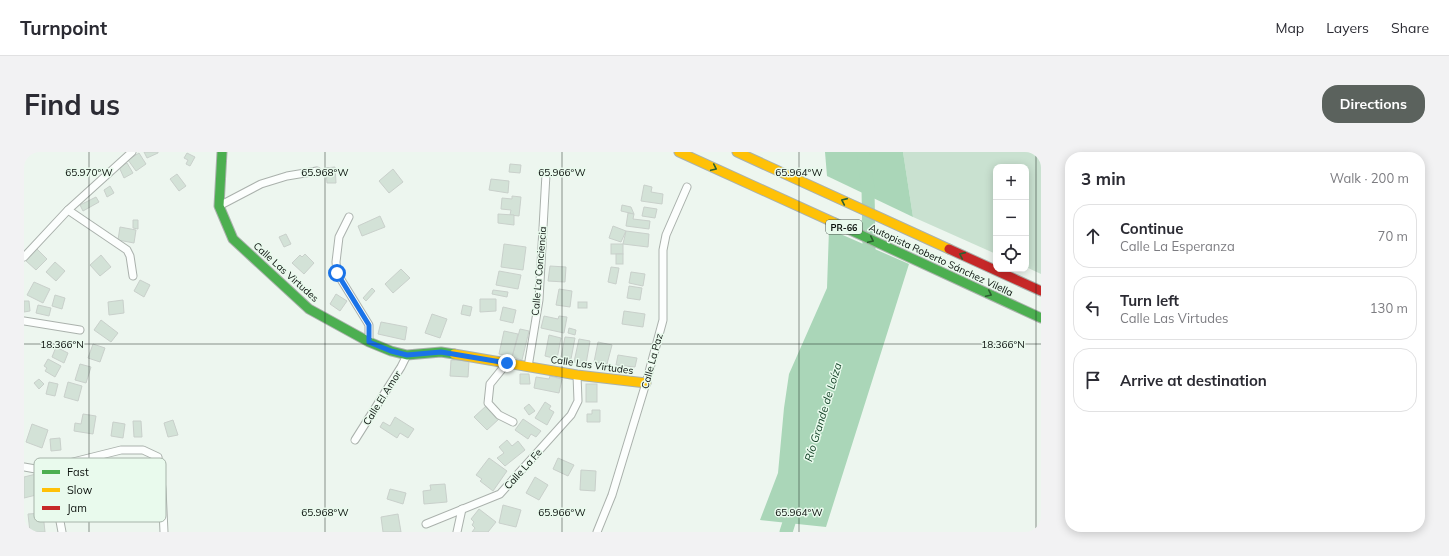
<!DOCTYPE html>
<meta charset="utf-8">
<style>
:root{--surface:#fff;--page:#f2f2f3;--text:#2b2b33;--muted:#7c7c81;--line:#e1e1e2;--accent:#5b625d}
body{margin:0;font-family:Mulish,sans-serif;background:var(--page);color:var(--text)}
.controls{position:absolute;right:12px;top:12px;display:grid;overflow:hidden;border-radius:8px;box-shadow:0 2px 10px #0003}
.controls button{width:36px;height:36px;display:grid;place-items:center;padding:0;border:0;border-bottom:1px solid var(--line);background:var(--surface);color:var(--text);font:20px sans-serif}
.stop{position:absolute;width:12px;height:12px;margin:-9px;border:3px solid #1a73e8;border-radius:50%;background:#fff}
.stop.end{background:#1a73e8;border-color:#fff;box-shadow:0 1px 4px #0008}
.list{margin:0;padding:0;list-style:none}
h2{display:flex;justify-content:space-between;align-items:center;height:52px;margin:0;padding:0 16px;font-size:17px}
h2 small{font-size:13px;font-weight:400;color:var(--muted)}
.list li{display:grid;grid-template-columns:26px 1fr auto;gap:12px;align-items:center;box-sizing:border-box;height:64px;margin:0 8px 8px;padding:0 8px;border:1px solid var(--line);border-radius:16px}
.list b{display:block;font-size:15px;white-space:nowrap}
.list p{margin:0;font-size:13px;white-space:nowrap;color:var(--muted)}
.list em{font-size:13px;font-style:normal;color:var(--muted)}
.icon{flex:none;width:22px;height:22px;fill:none;stroke:currentColor;stroke-width:2;stroke-linecap:round;stroke-linejoin:round}
.map{position:relative;flex:none;width:1017px;height:380px;overflow:hidden;border-radius:16px}
header{display:flex;align-items:center;gap:24px;box-sizing:border-box;height:56px;padding:0 20px;background:var(--surface);border-bottom:1px solid var(--line)}
header strong{font-size:19px}
nav{display:flex;gap:22px;margin-inline-start:auto;font-size:14px}
.intro{display:flex;align-items:center;justify-content:space-between;box-sizing:border-box;height:96px;padding:0 24px}
h1{margin:0;font-size:28px}
.button{padding:10px 18px;border-radius:16px;background:var(--accent);color:#fff;font-size:14px;font-weight:700}
main{display:flex;gap:24px;padding:0 24px}
aside{flex:1;background:var(--surface);border-radius:16px;box-shadow:0 2px 10px #0003}
.map>svg:first-child{display:block}
</style>
<header>
<strong>Turnpoint</strong>
<nav><a>Map</a><a>Layers</a><a>Share</a></nav>
</header>
<div class="intro"><h1>Find us</h1><a class="button">Directions</a></div>
<main>
<div class="map">
<svg width="1017" height="380" viewBox="0 0 1017 380">
<rect width="100%" height="100%" fill="#edf6ef"/>
<path fill="#c9e1d0" d="M879 0H1017V122L1002 115V15H972V102L889 65Z"/>
<g fill="#aad6b8">
<path d="M801 0H879L889 65 803 24Z"/>
<path d="M805 77 885 112 802 375 736 368 754 321 760 256 765 222 803 136Z"/>
</g>
<g fill="none" stroke-linecap="round" stroke-linejoin="round">
<g stroke="#aad6b8" stroke-width="13">
<path d="M839 0 844 36 845 97"/>
<path d="M762 380 770 355"/>
</g>
</g>
<g fill="#d3e2d7" stroke="#c9d0cb">
<path d="M120 0H134V1L123 6Z"/>
<path d="M115 1 122 12 112 19 104 8Z"/>
<path d="M163 1 171 5 166 14 162 12 164 8 160 6Z"/>
<path d="M103 11 109 21 100 26 95 15Z"/>
<path d="M486 12 497 13 496 21 485 20Z"/>
<path d="M311 15 312 31H303L302 21H300V16Z"/>
<path d="M369 17 379 30 365 41 355 29Z"/>
<path d="M153 22 162 34 155 39 146 27Z"/>
<path d="M467 27 485 29 484 41 465 38Z"/>
<path d="M620 33 628 35 627 40 639 42 638 52 617 49Z"/>
<path d="M86 34 90 41 83 45 80 38Z"/>
<path d="M488 44 497 45 495 64 486 63 487 58 477 57 478 46 488 47Z"/>
<path d="M72 45 75 50 59 59 56 53Z"/>
<path d="M598 53 607 55 610 62 597 59Z"/>
<path d="M620 55 633 57 631 66 618 64Z"/>
<path d="M604 61 610 62 609 67 626 69 625 77 602 74Z"/>
<path d="M474 62 490 63V73L474 71Z"/>
<path d="M356 64 361 75 338 84 334 74Z"/>
<path d="M109 68H114V77L109 76Z"/>
<path d="M589 74 602 79 597 90 585 86Z"/>
<path d="M96 75 112 78 110 91 94 88Z"/>
<path d="M602 79 625 82 624 95 599 92Z"/>
<path d="M262 82 267 92 260 95 255 85Z"/>
<path d="M480 92 502 95 499 118 477 115Z"/>
<rect x="587" y="92" width="12" height="10"/>
<path d="M12 96 23 107 12 118 1 108Z"/>
<path d="M281 102 290 111 280 122 268 111 276 103 278 105Z"/>
<rect x="592" y="102" width="7" height="10"/>
<path d="M77 103 87 115 76 124 66 113Z"/>
<path d="M31 110 41 119 32 129 22 120Z"/>
<path d="M526 114 542 115 541 130 524 129Z"/>
<path d="M587 115 595 116 592 132 584 130Z"/>
<path d="M377 117 386 126 369 141 361 132Z"/>
<path d="M475 119 497 123 494 137 472 133Z"/>
<path d="M607 120 621 122 619 134 605 131Z"/>
<path d="M116 128 126 133 120 145 110 139Z"/>
<path d="M10 130 26 137 19 151 3 143Z"/>
<path d="M605 134 618 136 616 148 603 146Z"/>
<path d="M348 136 351 139 342 149 339 146Z"/>
<path d="M535 137 548 139 546 155 532 153Z"/>
<path d="M469 138 484 140 483 145 468 142Z"/>
<path d="M312 142 323 149 316 159 306 152Z"/>
<path d="M31 143 41 146 38 157 28 154Z"/>
<path d="M456 147H472V159L456 160Z"/>
<path d="M99 148 100 161 85 163 84 150Z"/>
<path d="M0 149H5L6 159 0 160Z"/>
<rect x="554" y="150" width="9" height="6"/>
<path d="M14 153 27 156 25 164 12 161Z"/>
<path d="M439 153 448 155 446 164 437 162Z"/>
<path d="M479 155 492 158 489 171 476 168Z"/>
<path d="M600 159 621 162 619 175 598 172Z"/>
<path d="M408 162 423 167 416 186 401 181Z"/>
<path d="M520 164 534 167 535 164 543 165 540 181 517 176Z"/>
<path d="M77 168 94 181 87 190 70 178Z"/>
<path d="M357 170 383 175 381 188 354 182Z"/>
<path d="M545 176 552 178 551 183 544 181Z"/>
<path d="M496 177 505 179 498 208 488 205Z"/>
<path d="M480 179 494 182 488 205 475 202Z"/>
<path d="M525 183 537 186 533 207 521 204Z"/>
<path d="M541 185 551 186 547 207 537 205Z"/>
<path d="M555 187 566 189 562 212 550 210Z"/>
<path d="M574 190 588 193 583 212 570 210Z"/>
<path d="M69 192 81 196 76 210 64 206Z"/>
<path d="M32 195 44 201 40 211 28 205Z"/>
<path d="M594 203 613 206 611 215 592 213Z"/>
<path d="M24 207 37 214 31 225 21 219 23 216 20 214Z"/>
<path d="M427 208 445 209 444 225 426 224Z"/>
<path d="M56 212 67 215 62 231 51 228Z"/>
<path d="M496 222H505L506 232H496Z"/>
<path d="M526 224 538 227 535 241 510 236 512 225 525 227Z"/>
<path d="M15 227 20 232 15 237 10 231Z"/>
<path d="M25 230 34 232 31 244 22 242Z"/>
<path d="M44 230 58 234 54 249 40 245Z"/>
<rect x="562" y="232" width="11" height="18"/>
<path d="M521 250 527 254 525 257 530 260 523 273 511 266Z"/>
<path d="M505 252 511 259 505 263 500 256Z"/>
<path d="M462 254 475 267 463 278 450 265Z"/>
<path d="M568 258H576V270H563V262H568Z"/>
<path d="M59 262 72 264 69 282 50 279 51 271 57 272Z"/>
<path d="M371 265 390 277 384 286 376 281 373 286 356 275 359 270 366 274Z"/>
<path d="M499 267 517 279 512 285 507 282 504 287 491 278Z"/>
<path d="M149 268 154 283 144 285 140 271Z"/>
<path d="M109 269H117L118 285H110Z"/>
<path d="M89 270 101 272 99 286 87 284Z"/>
<path d="M8 272 24 278 18 296 2 290Z"/>
<path d="M36 286 37 298 27 299 26 287Z"/>
<path d="M483 288 488 294 494 289 501 298 481 314 473 306 480 301 475 295Z"/>
<path d="M465 306 483 319 469 339 456 329 458 327 452 323Z"/>
<path d="M534 306 550 313 544 324 529 317Z"/>
<path d="M557 318 572 319 571 339 556 338Z"/>
<path d="M12 322 16 342 0 346V325Z"/>
<path d="M511 325 524 333 515 348 502 341Z"/>
<path d="M421 332 423 350 400 352 399 339 407 338 406 333Z"/>
<path d="M366 337 382 341 379 352 363 347Z"/>
<path d="M479 353 497 358 492 375 475 371Z"/>
<path d="M455 357 472 370 464 380H448L451 376 448 373 450 370 447 367Z"/>
<path d="M19 361 21 380H6L4 362Z"/>
<path d="M374 362 377 380H359L357 365Z"/>
</g>
<g fill="none" stroke-linecap="round" stroke-linejoin="round">
<g stroke="#aab1ac" stroke-width="9">
<g id="street">
<path d="M195 54 237 32 263 24 293 19"/>
<path d="M44 58 103 98 106 104 109 124"/>
<path d="M325 65 315 85 312 110 313 121 345 173V190"/>
<path d="M0 105 44 58 108 0"/>
<path d="M0 169 56 178"/>
<path d="M483 211 466 232 464 251 475 263 489 270"/>
<path d="M504 215 515 148 522 22"/>
<path d="M331 288 377 215 383 203"/>
<path d="M0 315 17 318 97 298H119L134 305 138 337 140 380"/>
<path d="M26 316 38 380"/>
<path d="M402 372 476 342 547 263 554 249 553 223"/>
<path d="M433 380 438 357"/>
<path d="M573 380 588 343 622 231 639 168V98L642 83 663 35"/>
</g>
</g>
<g stroke="#aab1ac" stroke-width="11">
<g id="fast">
<path d="M198 0 195 54 209 87 285 157 345 190 367 199 383 203 417 200 430 202"/>
<path d="M811 71 1017 166"/>
</g>
</g>
<g stroke="#aab1ac" stroke-width="11">
<g id="slow">
<path d="M655 0 811 71"/>
<path d="M713 0 925 97"/>
<path d="M430 202 553 223 622 231"/>
</g>
</g>
<g stroke="#aab1ac" stroke-width="11">
<path id="jam" d="M925 97 1017 139"/>
</g>
<use href="#street" stroke="#fcfefd" stroke-width="7"/>
<use href="#fast" stroke="#4caf50" stroke-width="9"/>
<use href="#slow" stroke="#ffc107" stroke-width="9"/>
<use href="#jam" stroke="#c62828" stroke-width="9"/>
</g>
<defs><path id="oneway-chevron" d="M-2-3.5L2.5 0L-2 3.5" fill="none" stroke-width="1.6" stroke-linecap="round" stroke-linejoin="round"/></defs>
<g stroke="#2c602f">
<use href="#oneway-chevron" transform="translate(690 16) rotate(25)"/>
<use href="#oneway-chevron" transform="translate(820 49) rotate(-156)"/>
<use href="#oneway-chevron" transform="translate(847 88) rotate(25)"/>
<use href="#oneway-chevron" transform="translate(938 103) rotate(-156)"/>
<use href="#oneway-chevron" transform="translate(965 142) rotate(25)"/>
</g>
<g fill="none" stroke-linecap="round" stroke-linejoin="round">
<path stroke="#1a73e8" stroke-width="5" d="M313 121 345 173V190L367 199 383 203 417 200 483 211"/>
</g>
<path fill="none" stroke="#0c120e" stroke-width="1" stroke-opacity="0.45" d="M65 0V380M301 0V380M538 0V380M775 0V380M1012 0V380M0 192H1017"/>
<g text-anchor="middle" dominant-baseline="central" stroke-width="3" stroke-linejoin="round" paint-order="stroke">
<rect fill="#e9faed" stroke="#4e5851" stroke-width="1" x="802" y="68" width="36" height="14" rx="3"/>
<g font-size="9" font-weight="bold" fill="#0c120e">
<text x="820" y="75">PR-66</text>
</g>
<g font-size="10" fill="#0c120e" stroke="#e9faed">
<text transform="translate(917 108) rotate(25)">Autopista Roberto Sánchez Vilella</text>
<text transform="translate(515 119) rotate(-85)">Calle La Conciencia</text>
<text transform="translate(262 120) rotate(42)">Calle Las Virtudes</text>
<text transform="translate(628 209) rotate(-75)">Calle La Paz</text>
<text transform="translate(568 213) rotate(8)">Calle Las Virtudes</text>
<text transform="translate(358 246) rotate(-58)">Calle El Amor</text>
<text transform="translate(499 317) rotate(-48)">Calle La Fe</text>
</g>
<g font-size="11" font-style="italic" fill="#144227" stroke="#e9faed">
<text transform="translate(799 260) rotate(-73)">Río Grande de Loíza</text>
</g>
</g>
<rect x="10" y="306" width="132" height="64" rx="6" fill="#e9faed" stroke="#a7b4aa" stroke-width="1"/>
<rect x="18" y="318" width="18" height="4" fill="#4caf50"/>
<rect x="18" y="336" width="18" height="4" fill="#ffc107"/>
<rect x="18" y="354" width="18" height="4" fill="#c62828"/>
<g font-size="11" fill="#0c120e">
<text x="43" y="324">Fast</text>
<text x="43" y="342">Slow</text>
<text x="43" y="360">Jam</text>
</g>
<g font-size="10" text-anchor="middle" fill="#0c120e" stroke="#e9faed" stroke-width="3" stroke-linejoin="round" paint-order="stroke">
<text x="65" y="24">65.970°W</text>
<text x="301" y="24">65.968°W</text>
<text x="538" y="24">65.966°W</text>
<text x="775" y="24">65.964°W</text>
<text x="38" y="196">18.366°N</text>
<text x="979" y="196">18.366°N</text>
<text x="301" y="364">65.968°W</text>
<text x="538" y="364">65.966°W</text>
<text x="775" y="364">65.964°W</text>
</g>
</svg>
<div class="controls">
<button>+</button>
<button>−</button>
<button><svg class="icon" aria-label="locate" viewBox="0 0 24 24"><circle cx="12" cy="12" r="6"/><path d="M12 2v4M12 18v4M2 12h4M18 12h4"/></svg></button>
</div>
<div class="stop" style="left:313px;top:121px"></div>
<div class="stop end" style="left:483px;top:211px"></div>
</div>
<aside>
<h2>3 min<small>Walk · 200 m</small></h2>
<ul class="list">
<li><svg class="icon" aria-label="ahead" viewBox="0 0 24 24"><path d="M12 20V5M6 11l6-6 6 6"/></svg><div><b>Continue</b><p>Calle La Esperanza</p></div><em>70 m</em></li>
<li><svg class="icon" aria-label="left" viewBox="0 0 24 24"><path d="M17 20v-9H6M10 6l-5 5 5 5"/></svg><div><b>Turn left</b><p>Calle Las Virtudes</p></div><em>130 m</em></li>
<li><svg class="icon" aria-label="arrive" viewBox="0 0 24 24"><path d="M6 21V4h12l-3 4 3 4H6"/></svg><div><b>Arrive at destination</b></div></li>
</ul>
</aside>
</main>
